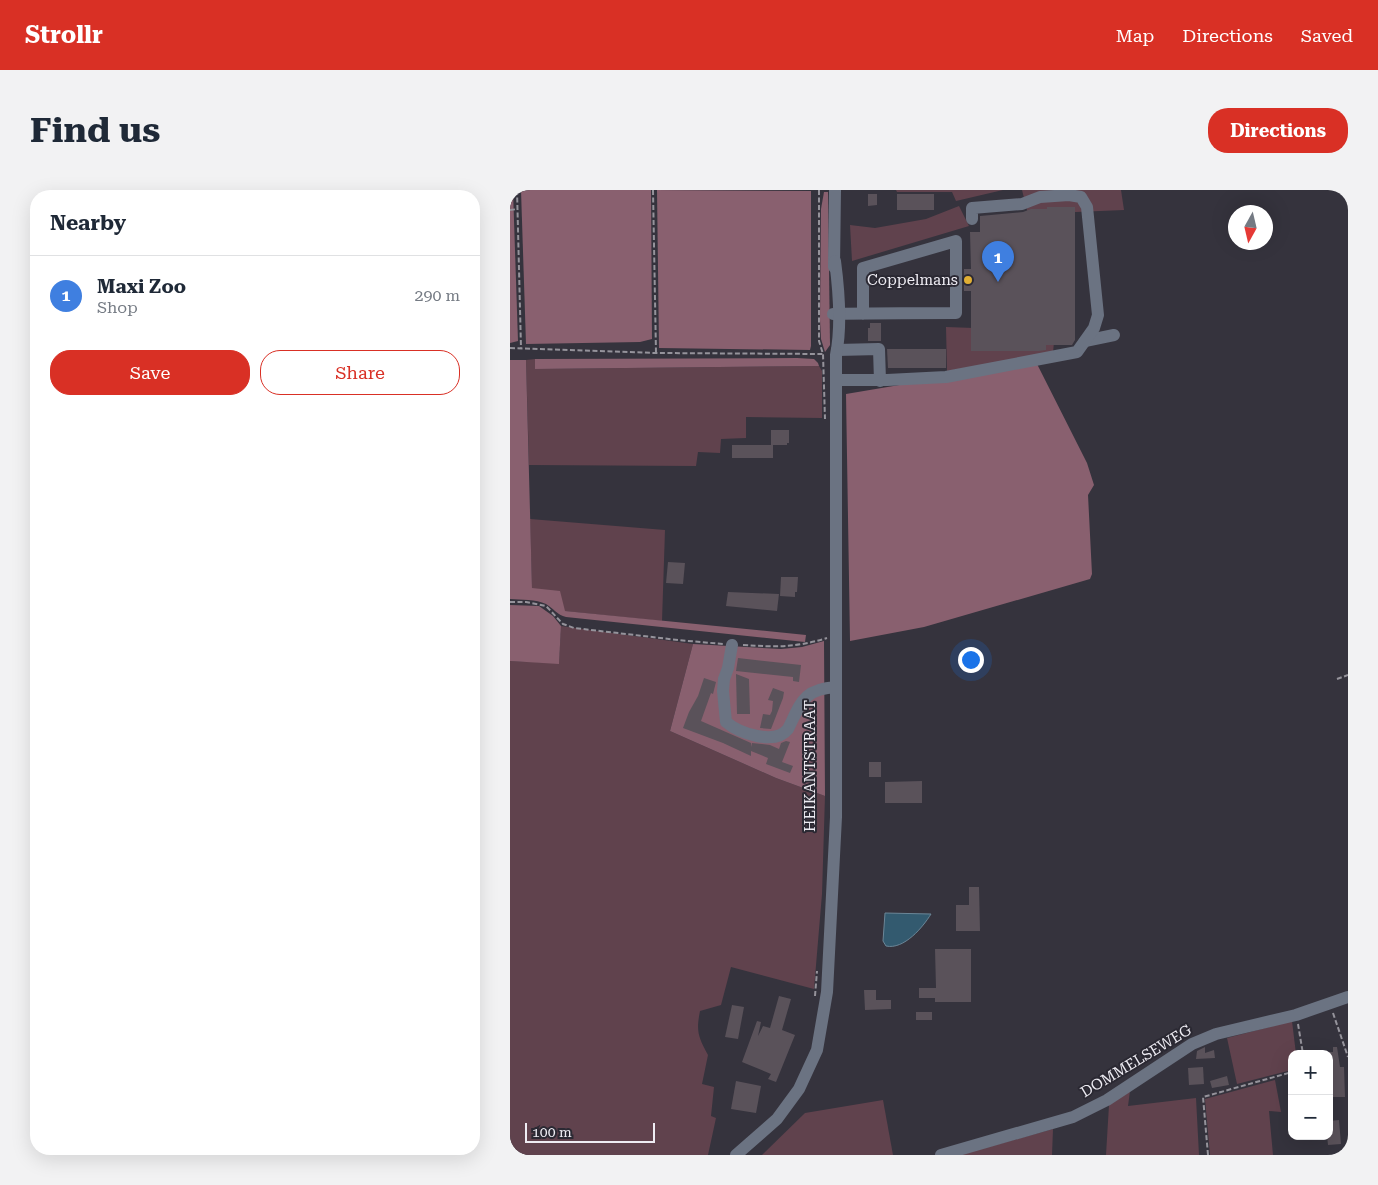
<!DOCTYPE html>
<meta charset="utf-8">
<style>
:root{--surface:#fff;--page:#f2f2f3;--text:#1f2937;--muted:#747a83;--line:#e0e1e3;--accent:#d93025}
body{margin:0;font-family:"Roboto Serif",serif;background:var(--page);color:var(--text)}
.controls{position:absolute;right:15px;bottom:15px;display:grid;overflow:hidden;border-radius:10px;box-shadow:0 5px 20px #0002}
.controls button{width:45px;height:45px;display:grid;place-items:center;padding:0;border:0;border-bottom:1px solid var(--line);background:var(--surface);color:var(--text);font:25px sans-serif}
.compass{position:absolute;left:718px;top:15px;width:45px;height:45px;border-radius:50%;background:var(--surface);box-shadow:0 5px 20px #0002;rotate:188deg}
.scale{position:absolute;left:15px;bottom:12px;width:130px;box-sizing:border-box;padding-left:5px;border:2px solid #eeecf3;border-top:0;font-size:14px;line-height:18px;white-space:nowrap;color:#eeecf3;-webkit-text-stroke:4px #2b2933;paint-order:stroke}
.you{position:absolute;left:460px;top:469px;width:18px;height:18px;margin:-12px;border:4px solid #fff;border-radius:50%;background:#1a73e8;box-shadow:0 0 0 8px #1a73e833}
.badge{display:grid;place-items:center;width:32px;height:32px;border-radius:50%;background:var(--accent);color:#fff;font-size:16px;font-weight:700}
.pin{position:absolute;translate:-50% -41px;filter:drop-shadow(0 1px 2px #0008)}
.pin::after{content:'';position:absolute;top:26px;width:18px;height:15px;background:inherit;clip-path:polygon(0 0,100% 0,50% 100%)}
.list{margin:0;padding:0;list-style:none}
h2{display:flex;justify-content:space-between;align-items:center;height:65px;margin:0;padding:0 20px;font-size:21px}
h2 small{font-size:16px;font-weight:400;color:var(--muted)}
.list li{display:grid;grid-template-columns:32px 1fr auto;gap:15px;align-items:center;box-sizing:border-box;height:80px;padding:0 20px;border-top:1px solid var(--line)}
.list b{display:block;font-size:19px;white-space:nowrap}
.list p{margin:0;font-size:16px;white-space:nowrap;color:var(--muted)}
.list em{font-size:16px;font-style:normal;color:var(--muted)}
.actions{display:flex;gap:10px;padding:15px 20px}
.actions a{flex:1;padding:11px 0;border:1px solid var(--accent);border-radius:20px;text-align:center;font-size:18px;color:var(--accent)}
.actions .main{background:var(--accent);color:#fff}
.map{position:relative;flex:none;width:838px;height:965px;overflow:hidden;border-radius:20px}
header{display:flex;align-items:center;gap:30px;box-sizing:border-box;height:70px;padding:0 25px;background:var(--accent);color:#fff}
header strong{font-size:24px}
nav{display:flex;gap:28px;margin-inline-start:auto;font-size:18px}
.intro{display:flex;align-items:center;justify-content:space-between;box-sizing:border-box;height:120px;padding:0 30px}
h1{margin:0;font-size:35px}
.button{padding:12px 22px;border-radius:20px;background:var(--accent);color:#fff;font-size:18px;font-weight:700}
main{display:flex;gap:30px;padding:0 30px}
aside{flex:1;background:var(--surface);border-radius:20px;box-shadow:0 5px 20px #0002}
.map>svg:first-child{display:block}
</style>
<header>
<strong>Strollr</strong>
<nav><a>Map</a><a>Directions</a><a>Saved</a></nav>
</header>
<div class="intro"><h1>Find us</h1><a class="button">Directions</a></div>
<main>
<aside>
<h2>Nearby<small></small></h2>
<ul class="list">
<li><span class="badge" style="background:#3f7fe0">1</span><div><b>Maxi Zoo</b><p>Shop</p></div><em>290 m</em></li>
</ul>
<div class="actions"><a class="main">Save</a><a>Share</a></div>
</aside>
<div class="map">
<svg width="838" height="965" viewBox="0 0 838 965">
<rect width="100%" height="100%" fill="#35333d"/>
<g fill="#60424d">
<path d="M386 0H493L446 11 442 2H387Z"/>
<path d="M512 0H611L614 20 518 24Z"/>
<path d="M449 16 459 36 342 71 340 35 365 38 416 29Z"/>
<path d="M547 117 543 163 437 181 436 137 464 138Z"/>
<path d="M25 169V179L309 176 312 181V228L236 227V248L211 249 210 263 188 262 186 276 19 275 16 170Z"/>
<path d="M20 329 155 340 152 431 54 421 22 398Z"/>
<path d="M51 436 183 454 160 541 266 588 315 606 312 704 304 799 221 777 211 815 190 821C186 841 188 847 198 865L192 894 204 897 201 926 206 928 198 965H0V471L49 473Z"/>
<path d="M782 831 786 864H782V880L727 894 717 848Z"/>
<path d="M765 890 771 922 759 921 763 965H700L695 909Z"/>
<path d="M620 901 618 916 686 908 689 965H596L599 915Z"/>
<path d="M373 910 383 965H252L295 923Z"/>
<path d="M543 939 542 965H449Z"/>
</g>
<g fill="#89606f">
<path d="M0 0H3L8 151 0 153Z"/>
<path d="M11 0H141L142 149 130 152 16 154Z"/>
<path d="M147 0 301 1V156L300 160 149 158Z"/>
<path d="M314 2H318L320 155 315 162 311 149 310 130 311 19Z"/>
<path d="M287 168 304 169 308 173 309 176 25 179V169Z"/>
<path d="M0 170H16L22 398 50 401 55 421 296 445 295 452 56 427C47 425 43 418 36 414 26 409 11 410 0 409Z"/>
<path d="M526 172 577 273 584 295 578 305 582 384 580 389 414 437 340 451 336 204Z"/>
<path d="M0 415 29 416 43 426 51 436 49 474 0 471Z"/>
<path d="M314 451 315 606 266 588 160 541 183 454 271 459 292 457Z"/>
</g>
<path fill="#335a6f" stroke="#6b8697" d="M375 723 421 724C413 737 394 760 376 756L373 751Z"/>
<g fill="#5a525a">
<path d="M358 4H367V15L358 16Z"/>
<rect x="387" y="4" width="37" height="16"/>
<path d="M537 17H565V150L562 155H536V160L529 161H461V101H454V79H461L460 42H470V26L513 22 521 19H537Z"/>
<path d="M360 133H371V151H358V138H360Z"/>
<path d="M377 159H436V178H378Z"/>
<path d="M261 240H279V253H277V255H263V268H222V255H261Z"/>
<path d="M158 372 175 373 173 394 156 393Z"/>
<path d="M271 387H288L287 402H285V407L270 406Z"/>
<path d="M218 402 269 404 267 421 216 416Z"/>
<path d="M228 468 291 475 289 492 283 491V487L226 481Z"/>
<path d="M226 484 239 489 240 524H227Z"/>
<path d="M194 488 206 492 203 504 201 503 191 531 241 553V557L242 553 260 555 269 559 271 553 276 551 280 552 272 572 283 576 280 583 256 574 258 568 241 561V566L213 553 173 538 179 522 188 506Z"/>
<path d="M263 498 274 502 273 508 261 539 250 538 253 524 260 525 262 521 263 511 258 510Z"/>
<rect x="359" y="572" width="12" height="15"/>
<path d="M412 591V613H375V592Z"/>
<path d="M459 697H469L470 741H446V715H459Z"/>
<path d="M425 759H461V812H425V808H409V798H426Z"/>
<path d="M354 800H366V810H381V819L355 820Z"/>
<path d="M269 806 281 809 272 840 285 845 266 892 258 889 261 884 232 872 247 831 251 832 248 846 253 836 260 838Z"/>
<path d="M222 815 234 817 228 849 215 847Z"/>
<rect x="406" y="822" width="16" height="8"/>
<path d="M695 857V863L704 860 705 868 686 869 687 861Z"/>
<path d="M823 857H827L830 877H834L835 907H823V870H819V862H823Z"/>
<path d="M693 877 694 894 679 895 678 878Z"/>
<path d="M717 886 719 895 702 898 700 891Z"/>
<path d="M226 891 251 896 246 923 221 919Z"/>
<path d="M829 930 831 954 818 955 817 946H819V931Z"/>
</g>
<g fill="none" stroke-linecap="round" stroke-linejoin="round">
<g stroke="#95939b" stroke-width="2" stroke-dasharray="5 2.5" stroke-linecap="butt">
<path d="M7 0 11 158"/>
<path d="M143 0 146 163"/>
<path d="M309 0V151L313 164 315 229"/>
<path d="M0 20 8 19"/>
<path d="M364 91H436"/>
<path d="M0 158 146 163 313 164"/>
<path d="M0 412H16L36 416 53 434 64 438 168 450 213 454"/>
<path d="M233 455C266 457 284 458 317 448"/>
<path d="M827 489 838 485"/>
<path d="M305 806 307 781"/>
<path d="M823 823 838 867"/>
<path d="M788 834 793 864"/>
<path d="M698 965 693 907 782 882"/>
</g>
<g stroke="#6b7382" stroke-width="12">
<path d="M324 77 325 0"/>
<path d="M323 124C364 123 405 123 446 123V51L353 78V124"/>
<path d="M575 151 604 145"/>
<path d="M327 160 369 159 370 191"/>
<path d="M326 190H377L436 187 567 162 584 138 588 125 577 17 571 7 559 5 530 7 512 14 462 18V29"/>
<path d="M222 455 218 478 214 489 213 501 216 532C229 543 265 556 278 539 291 513 293 499 326 497"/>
<path d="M226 965 267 929 289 899 307 860 317 802 326 627V165C332 135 329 101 325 71"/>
<path d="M431 965 563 927 597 910 682 854 706 844 786 825 838 807"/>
</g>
</g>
<circle fill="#e1af34" stroke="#2b2933" stroke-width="2" cx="458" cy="90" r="5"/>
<g text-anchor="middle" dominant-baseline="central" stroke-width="4" stroke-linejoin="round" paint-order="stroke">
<g font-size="15" fill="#eeecf3" stroke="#2b2933" text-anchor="end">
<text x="448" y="90">Coppelmans</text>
</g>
<g font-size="15" fill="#eeecf3" stroke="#2b2933">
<text transform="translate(300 576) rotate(-90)">HEIKANTSTRAAT</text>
<text transform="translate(626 871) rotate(-31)">DOMMELSEWEG</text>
</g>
</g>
</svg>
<div class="controls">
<button>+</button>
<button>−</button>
</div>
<svg class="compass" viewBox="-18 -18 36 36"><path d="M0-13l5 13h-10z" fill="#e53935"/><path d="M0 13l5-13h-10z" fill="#747a83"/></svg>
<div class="scale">100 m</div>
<div class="you"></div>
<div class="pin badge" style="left:488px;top:92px;background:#3f7fe0">1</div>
</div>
</main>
